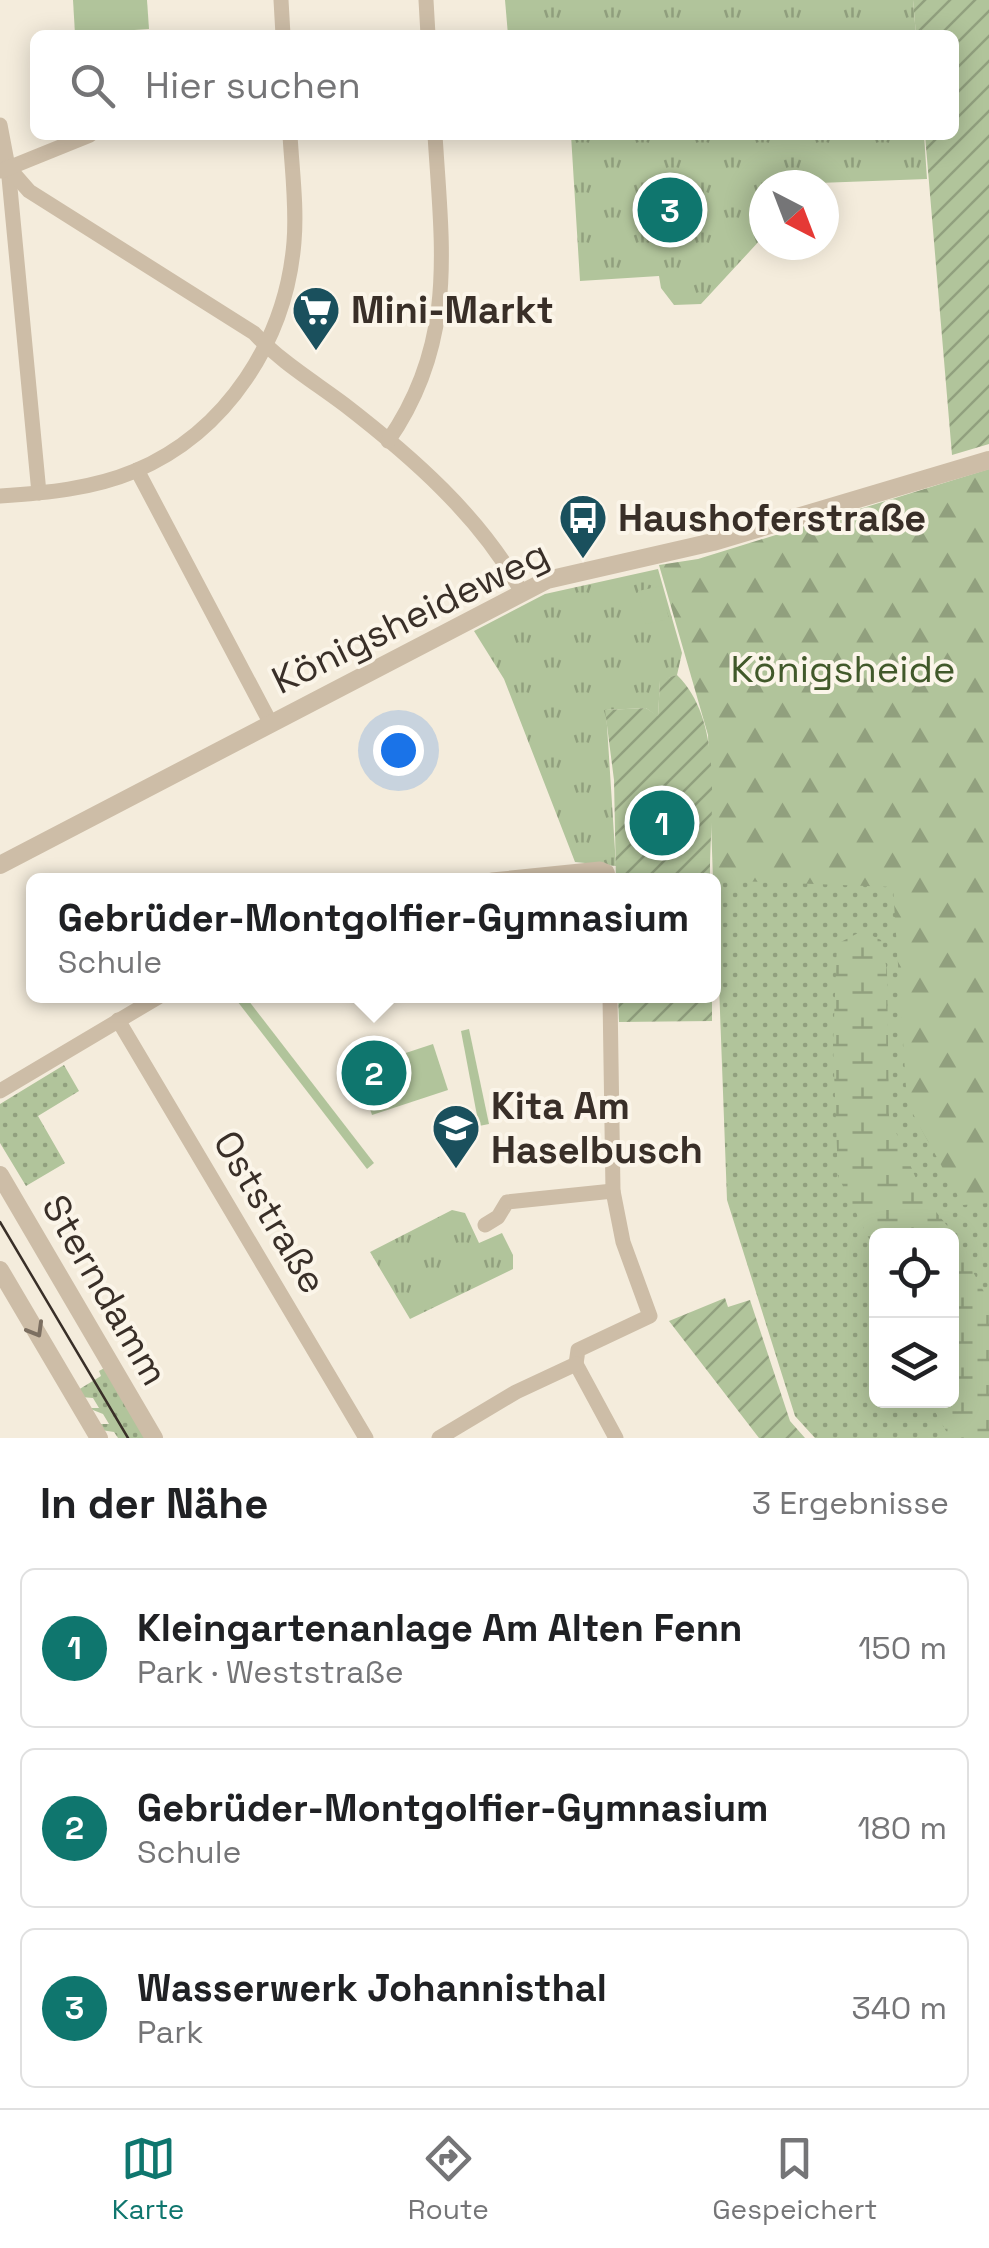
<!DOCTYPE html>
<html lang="de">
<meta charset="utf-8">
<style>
:root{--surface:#fff;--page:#f2f2f2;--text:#202124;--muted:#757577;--line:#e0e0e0;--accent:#0f766e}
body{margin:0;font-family:"Space Grotesk",sans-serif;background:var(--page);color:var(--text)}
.controls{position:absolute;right:30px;bottom:30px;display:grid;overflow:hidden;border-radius:15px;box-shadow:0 5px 25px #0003}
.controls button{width:90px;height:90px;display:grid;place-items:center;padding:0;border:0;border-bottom:2px solid var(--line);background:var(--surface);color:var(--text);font:50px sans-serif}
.compass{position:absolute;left:749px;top:170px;width:90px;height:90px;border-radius:50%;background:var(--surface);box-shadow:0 5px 25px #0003;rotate:138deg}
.you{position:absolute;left:398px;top:750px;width:35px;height:35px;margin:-25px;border:8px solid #fff;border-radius:50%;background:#1a73e8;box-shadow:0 0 0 15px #1a73e833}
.badge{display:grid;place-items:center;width:65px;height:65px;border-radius:50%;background:var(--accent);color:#fff;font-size:32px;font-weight:700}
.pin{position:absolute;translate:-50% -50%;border:5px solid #fff;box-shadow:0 2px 10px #0006}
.popup{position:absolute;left:26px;top:873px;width:695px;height:130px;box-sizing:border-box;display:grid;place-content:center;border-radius:15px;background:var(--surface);filter:drop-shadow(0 2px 8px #0005);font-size:32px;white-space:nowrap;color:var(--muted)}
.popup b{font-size:38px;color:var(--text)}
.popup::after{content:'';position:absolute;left:50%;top:100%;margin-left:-20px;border:20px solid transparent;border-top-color:var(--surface)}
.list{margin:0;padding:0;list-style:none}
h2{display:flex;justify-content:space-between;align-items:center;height:130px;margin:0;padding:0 40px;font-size:42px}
h2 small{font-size:32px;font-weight:400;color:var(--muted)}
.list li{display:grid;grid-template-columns:65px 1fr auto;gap:30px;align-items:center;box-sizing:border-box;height:160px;margin:0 20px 20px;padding:0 20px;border:2px solid var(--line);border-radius:15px}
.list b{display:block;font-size:38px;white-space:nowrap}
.list p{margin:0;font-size:32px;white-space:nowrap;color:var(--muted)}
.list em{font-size:32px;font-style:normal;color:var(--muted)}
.icon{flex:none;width:55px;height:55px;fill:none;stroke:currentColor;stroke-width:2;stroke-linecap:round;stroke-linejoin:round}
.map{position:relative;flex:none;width:989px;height:1438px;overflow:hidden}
.search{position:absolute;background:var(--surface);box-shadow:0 5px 25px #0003;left:30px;right:30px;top:30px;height:110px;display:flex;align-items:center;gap:25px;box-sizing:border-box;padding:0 35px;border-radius:15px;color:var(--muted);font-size:38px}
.sheet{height:670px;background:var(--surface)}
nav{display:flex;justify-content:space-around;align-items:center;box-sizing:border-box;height:140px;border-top:2px solid var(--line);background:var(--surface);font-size:28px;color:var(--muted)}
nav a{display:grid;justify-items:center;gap:5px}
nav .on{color:var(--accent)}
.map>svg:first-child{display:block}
</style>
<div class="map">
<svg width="989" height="1438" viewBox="0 0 989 1438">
<defs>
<pattern id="grass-dots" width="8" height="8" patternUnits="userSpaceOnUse" patternTransform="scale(2.5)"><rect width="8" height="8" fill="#b1c49b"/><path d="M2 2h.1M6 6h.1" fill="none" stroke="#91a07e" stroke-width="1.8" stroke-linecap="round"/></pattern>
<pattern id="forest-firs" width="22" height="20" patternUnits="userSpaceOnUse" patternTransform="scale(2.5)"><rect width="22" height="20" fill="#b1c49b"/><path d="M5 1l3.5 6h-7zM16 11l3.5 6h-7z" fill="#91a07e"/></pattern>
<pattern id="wetland-marsh" width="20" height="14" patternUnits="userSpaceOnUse" patternTransform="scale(2.5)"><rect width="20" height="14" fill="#b1c49b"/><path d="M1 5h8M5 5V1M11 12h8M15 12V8" fill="none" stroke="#91a07e"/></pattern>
<pattern id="park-tufts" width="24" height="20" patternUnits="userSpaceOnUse" patternTransform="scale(2.5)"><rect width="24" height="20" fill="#b1c49b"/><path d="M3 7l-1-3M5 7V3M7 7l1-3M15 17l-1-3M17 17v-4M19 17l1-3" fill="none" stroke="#91a07e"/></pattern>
<pattern id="garden-furrows" width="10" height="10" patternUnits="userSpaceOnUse" patternTransform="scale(2.5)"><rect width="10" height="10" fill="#b1c49b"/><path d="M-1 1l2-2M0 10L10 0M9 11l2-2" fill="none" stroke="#91a07e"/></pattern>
</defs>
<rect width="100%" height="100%" fill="#f4ecdc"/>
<g fill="url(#grass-dots)" fill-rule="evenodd">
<path d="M917 847 989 1180V1438H815L795 1416 727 1200 714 850ZM876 1236H952V1400H876Z"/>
<path d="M64 1065 79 1091 38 1116 65 1163 26 1186 0 1143V1104Z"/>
<path d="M108 1366 150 1438H118L114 1432 101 1430 98 1424H109L103 1414 88 1408H99L93 1398 81 1397 78 1390 101 1376 99 1371Z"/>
</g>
<path fill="url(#forest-firs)" d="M989 469V1203L963 1205 907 1103 893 887 713 880 708 735 659 565 698 559Z"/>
<path fill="url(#wetland-marsh)" d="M862 931 881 940 887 970 889 1116 924 1197 949 1228 989 1301V1438H950L929 1401 952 1400V1236H876V1253L838 1176 833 1045 837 944Z"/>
<g fill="url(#park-tufts)">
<path d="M505 0H913L916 35H508Z"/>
<path d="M571 135H924L927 179 764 185 762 238 701 304 674 305 661 288 659 276 580 281Z"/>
<path d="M658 569 682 653 677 675 660 681 658 717 646 708 606 710 616 866 575 862 504 679 474 631 545 594Z"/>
<path d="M452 1210 465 1213 479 1243 502 1233 513 1255V1269L410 1319 370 1252Z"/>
</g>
<g fill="url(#garden-furrows)">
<path d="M913 0H989V444L952 455 925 135H954V35H916Z"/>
<path d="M677 675C726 723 709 817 710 880H616L614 780 605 710 646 708 658 716 660 680Z"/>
<path d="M618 996H712V1021L619 1022Z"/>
<path d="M725 1298 728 1307 750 1300 790 1421 805 1438H759L669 1321Z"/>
</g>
<g fill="#b1c49b">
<path d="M73 0H147L149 29 75 34Z"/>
<path d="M661 586 669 619 646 624 638 591Z"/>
<path d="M245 996 374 1163 367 1169 234 997Z"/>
<path d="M469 1029 489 1124 479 1126 461 1031Z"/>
<path d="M433 1044 448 1090 372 1115 357 1069Z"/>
</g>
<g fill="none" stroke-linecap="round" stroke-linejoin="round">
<g stroke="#cdbda7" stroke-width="15">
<path d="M281 0 283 35"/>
<path d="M426 0 428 35"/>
<path d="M0 125 8 167 39 493"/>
<path d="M8 167 29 191 254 333C281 362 313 381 345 405 411 456 481 517 521 591"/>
<path d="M1 171 90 135"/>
<path d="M388 441C457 342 442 248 435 135"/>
<path d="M137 470 270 722"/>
<path d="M0 496C46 493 92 489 135 471 227 432 286 340 294 242 297 207 292 170 290 135"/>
<path d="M492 880 600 869 607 872 609 880"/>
<path d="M118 1020 366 1438"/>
<path d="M0 1091 160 996"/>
<path d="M485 1225 498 1217 507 1202 613 1191"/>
<path d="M576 1364 578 1350 650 1316 623 1242 613 1191 610 996"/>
<path d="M576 1364 616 1438"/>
<path d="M439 1438 516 1392 576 1364"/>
</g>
<g stroke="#cdbda7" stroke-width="18">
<path d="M0 865 547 580 713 542 989 460"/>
<path d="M0 1175 154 1438"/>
<path d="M0 1270 99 1438"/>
</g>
<path stroke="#392f28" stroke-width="2.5" d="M0 1222 128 1438"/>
</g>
<defs><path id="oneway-chevron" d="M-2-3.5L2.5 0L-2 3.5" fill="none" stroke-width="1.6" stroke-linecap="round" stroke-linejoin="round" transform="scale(2.5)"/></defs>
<use stroke="#7c6f61" href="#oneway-chevron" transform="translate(36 1330) rotate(60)"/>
<defs>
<g id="supermarket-pin" transform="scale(2.5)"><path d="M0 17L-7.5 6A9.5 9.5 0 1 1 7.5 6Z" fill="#1a505d" stroke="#fbf5e9"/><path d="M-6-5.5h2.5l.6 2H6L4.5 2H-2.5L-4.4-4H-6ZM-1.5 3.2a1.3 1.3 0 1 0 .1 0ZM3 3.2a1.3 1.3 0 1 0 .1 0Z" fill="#fff"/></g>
<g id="bus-pin" transform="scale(2.5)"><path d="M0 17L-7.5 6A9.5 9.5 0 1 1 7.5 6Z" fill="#1a505d" stroke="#fbf5e9"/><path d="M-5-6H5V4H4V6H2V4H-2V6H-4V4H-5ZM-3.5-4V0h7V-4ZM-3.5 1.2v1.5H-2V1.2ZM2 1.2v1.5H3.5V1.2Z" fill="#fff"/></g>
<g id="school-pin" transform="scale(2.5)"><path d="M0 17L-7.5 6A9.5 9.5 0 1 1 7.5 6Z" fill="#1a505d" stroke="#fbf5e9"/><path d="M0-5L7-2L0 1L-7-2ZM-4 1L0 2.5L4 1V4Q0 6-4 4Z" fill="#fff"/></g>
</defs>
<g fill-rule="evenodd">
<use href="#supermarket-pin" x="316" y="310"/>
<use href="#bus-pin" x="583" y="518"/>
<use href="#school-pin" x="456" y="1128"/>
</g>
<g text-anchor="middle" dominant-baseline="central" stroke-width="8" stroke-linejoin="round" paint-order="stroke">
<g font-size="38" font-weight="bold" fill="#392f28" stroke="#fbf5e9" text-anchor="start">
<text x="351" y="310">Mini-Markt</text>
<text x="618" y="518">Haushoferstraße</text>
<text x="491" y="1106">Kita Am<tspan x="491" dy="44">Haselbusch</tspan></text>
</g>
<g font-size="38" fill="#392f28" stroke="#fbf5e9">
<text transform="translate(410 617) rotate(-26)">Königsheideweg</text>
<text transform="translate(270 1212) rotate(59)">Oststraße</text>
<text transform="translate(105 1290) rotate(60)">Sterndamm</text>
</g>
<g font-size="38" fill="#41592a" stroke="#fbf5e9">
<text x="843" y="669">Königsheide</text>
</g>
</g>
</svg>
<div class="controls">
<button><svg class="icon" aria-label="locate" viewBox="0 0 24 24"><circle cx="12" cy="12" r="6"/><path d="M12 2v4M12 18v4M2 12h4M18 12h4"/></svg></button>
<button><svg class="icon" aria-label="layers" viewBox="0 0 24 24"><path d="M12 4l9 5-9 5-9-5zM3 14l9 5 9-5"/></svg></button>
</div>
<svg class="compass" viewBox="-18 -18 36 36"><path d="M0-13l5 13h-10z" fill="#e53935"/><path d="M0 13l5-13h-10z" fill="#757577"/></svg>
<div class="you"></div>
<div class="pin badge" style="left:662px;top:823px">1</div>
<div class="pin badge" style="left:374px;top:1073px">2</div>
<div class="popup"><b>Gebrüder-Montgolfier-Gymnasium</b>Schule</div>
<div class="pin badge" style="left:670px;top:210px">3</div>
<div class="search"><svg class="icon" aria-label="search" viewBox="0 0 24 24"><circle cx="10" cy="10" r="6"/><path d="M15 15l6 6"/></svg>Hier suchen</div>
</div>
<section class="sheet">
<h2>In der Nähe<small>3 Ergebnisse</small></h2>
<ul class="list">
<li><span class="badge">1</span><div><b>Kleingartenanlage Am Alten Fenn</b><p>Park · Weststraße</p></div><em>150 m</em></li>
<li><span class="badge">2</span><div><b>Gebrüder-Montgolfier-Gymnasium</b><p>Schule</p></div><em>180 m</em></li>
<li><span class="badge">3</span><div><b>Wasserwerk Johannisthal</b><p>Park</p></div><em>340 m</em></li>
</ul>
</section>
<nav>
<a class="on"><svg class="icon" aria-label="map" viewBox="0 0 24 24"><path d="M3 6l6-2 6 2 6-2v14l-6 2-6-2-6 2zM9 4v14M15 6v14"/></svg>Karte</a>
<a><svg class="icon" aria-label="directions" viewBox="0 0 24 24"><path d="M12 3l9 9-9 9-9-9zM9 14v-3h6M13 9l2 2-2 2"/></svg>Route</a>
<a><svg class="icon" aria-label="saved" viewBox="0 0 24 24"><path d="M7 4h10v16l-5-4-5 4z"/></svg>Gespeichert</a>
</nav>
